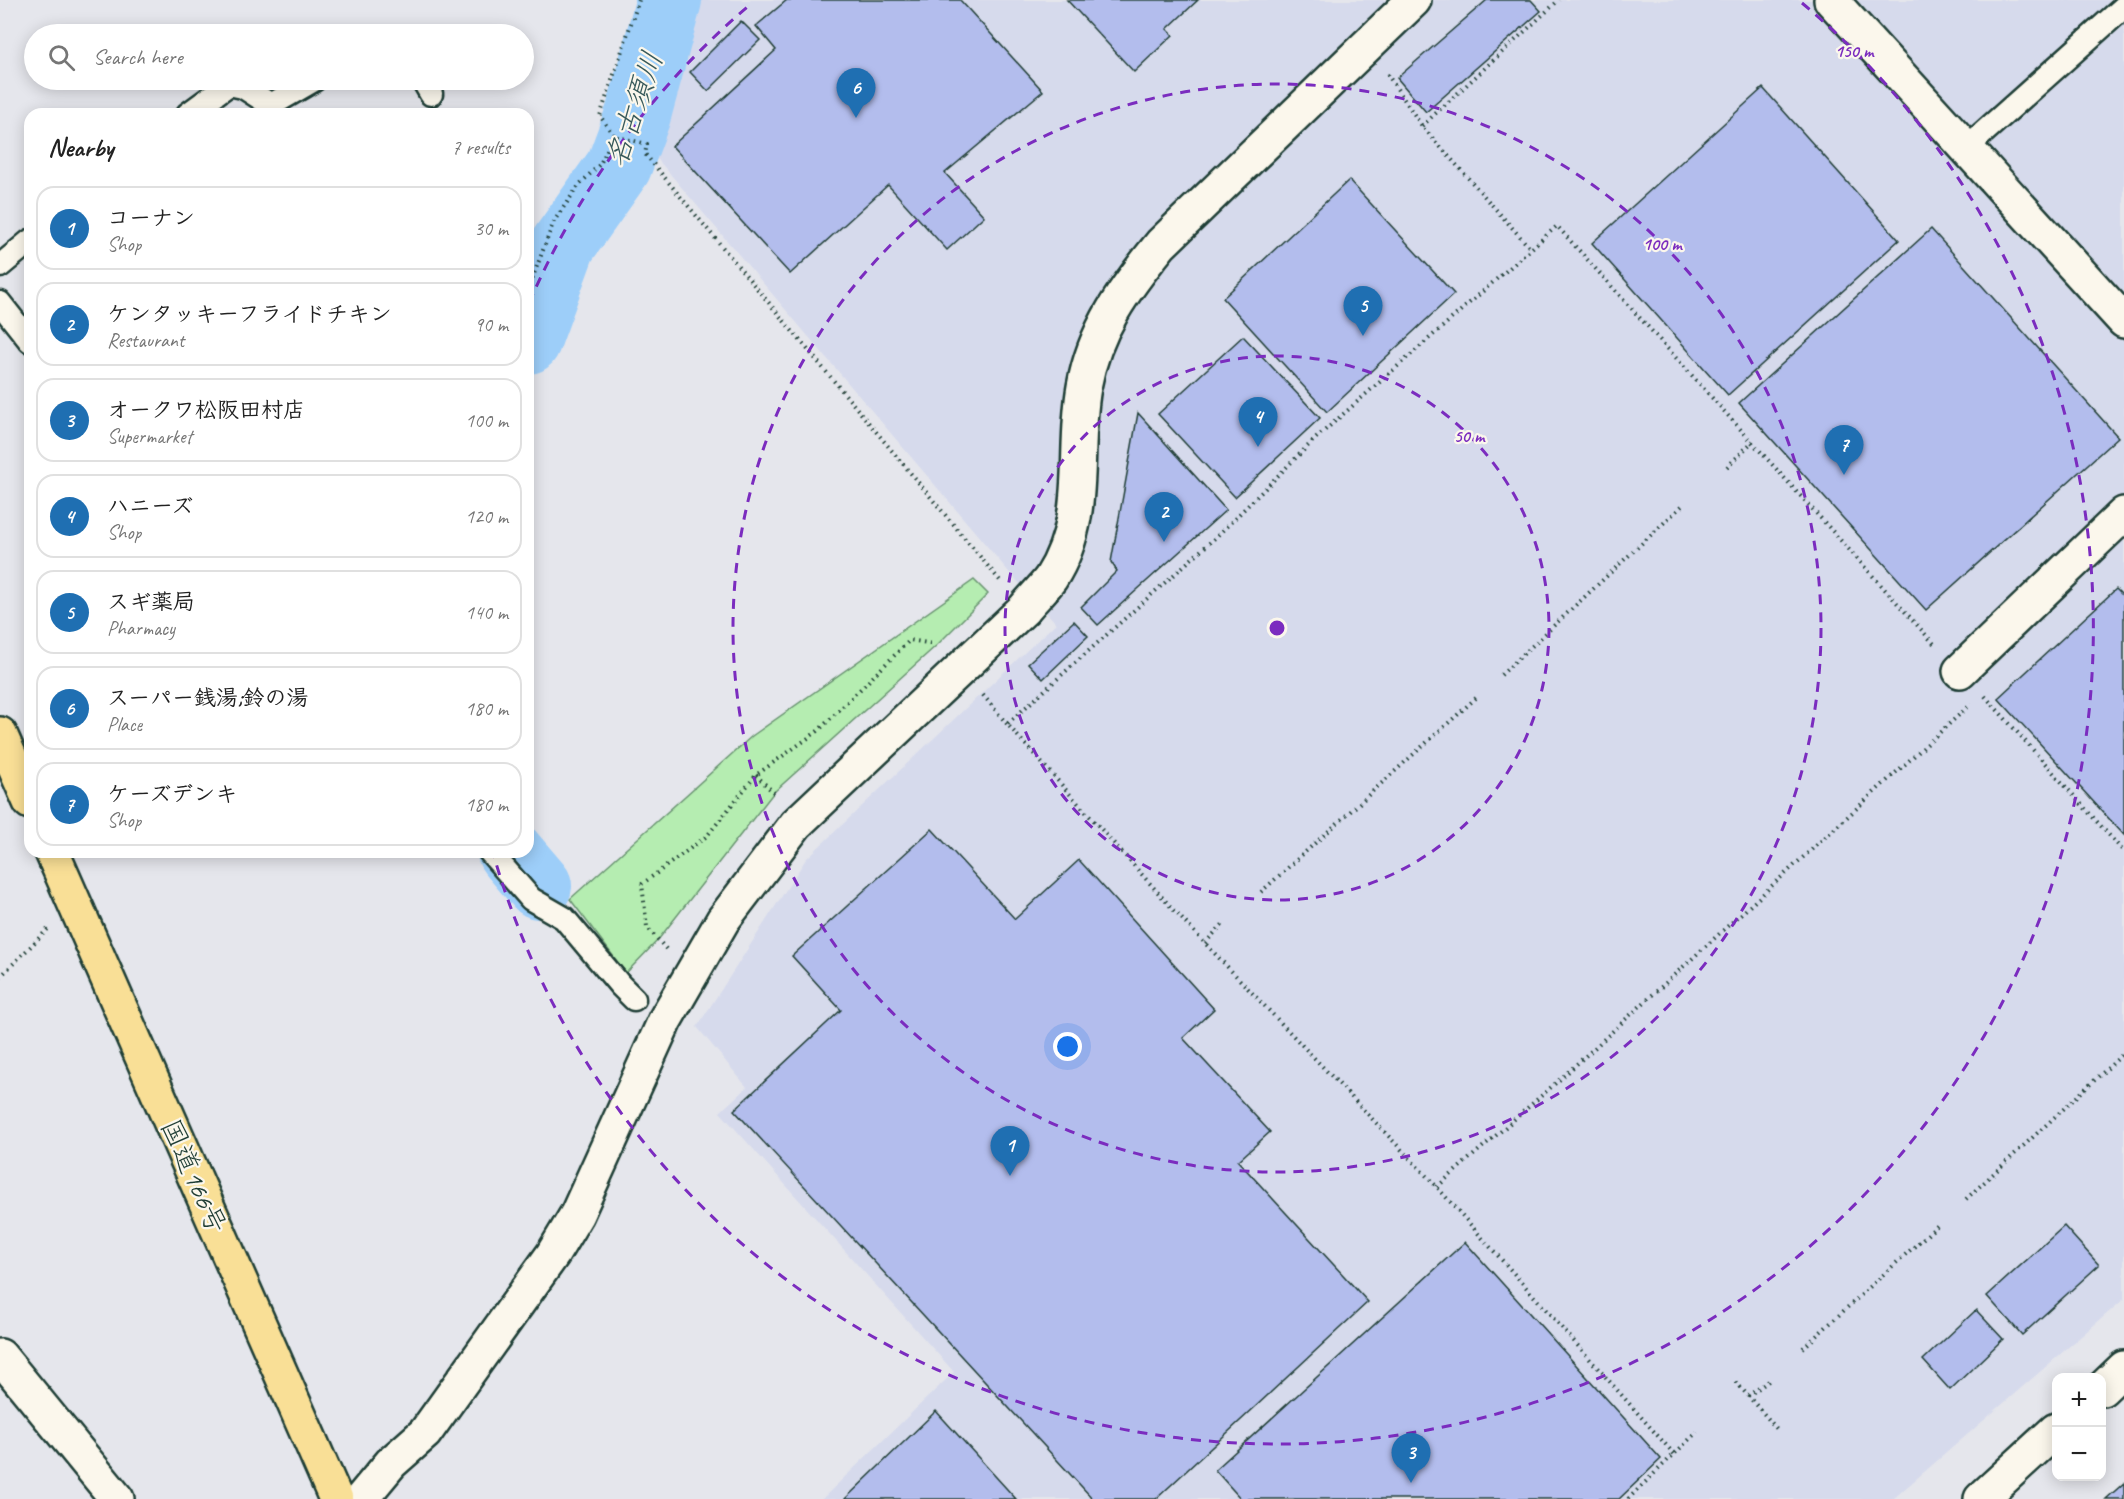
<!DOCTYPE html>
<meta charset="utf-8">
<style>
:root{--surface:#fff;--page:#f2f2f2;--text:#222;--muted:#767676;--line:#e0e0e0;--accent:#1f6fb2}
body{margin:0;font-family:Caveat,"Klee One",sans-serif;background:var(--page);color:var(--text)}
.controls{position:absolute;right:18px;bottom:18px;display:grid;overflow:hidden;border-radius:12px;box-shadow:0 3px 15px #0003}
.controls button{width:54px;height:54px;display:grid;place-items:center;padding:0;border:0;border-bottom:2px solid var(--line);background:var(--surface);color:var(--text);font:30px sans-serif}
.you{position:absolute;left:1068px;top:1047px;width:21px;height:21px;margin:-15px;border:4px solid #fff;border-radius:50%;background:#1a73e8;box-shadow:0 0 0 9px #1a73e833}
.badge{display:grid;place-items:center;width:39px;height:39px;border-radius:50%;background:var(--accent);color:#fff;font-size:20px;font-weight:700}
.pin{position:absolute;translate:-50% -50px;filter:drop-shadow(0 2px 3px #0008)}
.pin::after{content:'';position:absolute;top:32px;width:21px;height:18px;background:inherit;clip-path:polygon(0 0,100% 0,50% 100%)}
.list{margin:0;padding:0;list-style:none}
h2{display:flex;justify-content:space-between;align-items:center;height:78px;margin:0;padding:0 24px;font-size:26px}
h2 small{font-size:20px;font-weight:400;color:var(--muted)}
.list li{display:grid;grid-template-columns:39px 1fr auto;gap:18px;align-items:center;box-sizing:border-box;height:84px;margin:0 12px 12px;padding:0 12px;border:2px solid var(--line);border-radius:18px}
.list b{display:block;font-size:22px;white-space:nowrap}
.list p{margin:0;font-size:20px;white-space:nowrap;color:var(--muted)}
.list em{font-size:20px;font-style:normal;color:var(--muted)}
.icon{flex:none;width:33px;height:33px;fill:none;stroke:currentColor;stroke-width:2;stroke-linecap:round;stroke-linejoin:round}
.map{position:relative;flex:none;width:2124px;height:1499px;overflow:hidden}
.search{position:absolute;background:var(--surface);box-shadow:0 3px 15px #0003;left:24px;top:24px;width:510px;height:66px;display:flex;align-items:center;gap:15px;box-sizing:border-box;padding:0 21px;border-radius:33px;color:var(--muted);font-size:22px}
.panel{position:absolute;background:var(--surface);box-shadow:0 3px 15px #0003;left:24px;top:108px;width:510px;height:750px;border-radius:18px}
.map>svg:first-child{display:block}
</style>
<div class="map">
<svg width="2124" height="1499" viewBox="0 0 2124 1499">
<rect width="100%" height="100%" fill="#e5e6ec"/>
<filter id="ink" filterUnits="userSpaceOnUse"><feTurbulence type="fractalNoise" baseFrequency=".0167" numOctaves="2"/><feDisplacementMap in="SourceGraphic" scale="12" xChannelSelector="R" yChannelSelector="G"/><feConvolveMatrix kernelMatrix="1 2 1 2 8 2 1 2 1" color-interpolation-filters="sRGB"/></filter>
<g filter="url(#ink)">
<path fill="#d6daec" d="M699 0H2124V1299L1893 1499H822L954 1372 720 1112 747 1087 697 1027 806 859 1056 623 1009 572 648 148Z"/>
<path fill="#b5edb1" stroke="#6a9572" stroke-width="1.5" d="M974 580 988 594 937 645 774 792 658 940 626 973 570 899 752 736Z"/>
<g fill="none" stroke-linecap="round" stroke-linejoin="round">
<g stroke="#9dcef9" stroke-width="66">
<path d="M528 341 563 245 619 166 638 115 669 0"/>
<path d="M510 852 539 886"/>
</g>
</g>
<g fill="#b3bded" stroke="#1f3d34" stroke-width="1.5">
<path d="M787 0H960L1043 91 945 173 984 216 947 250 888 185 790 274 672 146 776 50 756 26Z"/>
<path d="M1067 0H1198L1167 29 1173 35 1134 72Z"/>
<path d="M1487 0H1531L1541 11 1426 112 1397 78Z"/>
<path d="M741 21 760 40 708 91 690 72Z"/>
<path d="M1763 88 1899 240 1728 395 1592 243Z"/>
<path d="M1349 180 1454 294 1327 412 1223 298Z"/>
<path d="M1931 229 2118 437 1926 610 1739 403Z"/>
<path d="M1243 336 1320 418 1235 497 1158 414Z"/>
<path d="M1138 413 1226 510 1098 625 1081 607 1117 571 1111 562Z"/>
<path d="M2116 589 2124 597V835L1998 698Z"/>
<path d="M1074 621 1088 636 1043 679 1028 663Z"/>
<path d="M932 829 1015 919 1079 860 1214 1009 1183 1038 1270 1132 1238 1161 1368 1302 1156 1499H1093L734 1110 841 1010 792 956Z"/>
<path d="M2064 1226 2099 1265 2022 1335 1987 1296Z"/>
<path d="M1465 1242 1661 1459 1619 1499H1241L1215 1470Z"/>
<path d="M1976 1310 2003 1339 1950 1390 1923 1360Z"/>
<path d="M936 1411 1016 1499H845Z"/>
<path d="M2124 1483V1499H2106Z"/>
</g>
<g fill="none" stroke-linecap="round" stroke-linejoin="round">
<g stroke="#1f3d34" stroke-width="27">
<g id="lane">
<path d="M423 80 431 94"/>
<path d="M188 114 229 84 243 87 271 105 314 80"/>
<path d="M1965 149 2124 7"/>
<path d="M0 266 30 241"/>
<path d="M0 303 30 341"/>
<path d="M490 852 531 899 564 918 620 985 634 999"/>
</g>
</g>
<g stroke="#1f3d34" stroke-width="38">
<g id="secondary">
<path d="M1831 0 2124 321"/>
<path d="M1960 671 2124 514"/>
<path d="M0 1356 117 1499"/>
<path d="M2102 1389 2124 1368"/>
<path d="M361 1499 391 1463 425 1433 553 1254 577 1214 665 1020 723 920 796 824 1024 609C1032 599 1043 589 1051 578 1090 517 1072 453 1084 387 1094 330 1125 288 1161 244L1414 0"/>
<path d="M1981 1499 2056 1430"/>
</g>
</g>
<g stroke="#1f3d34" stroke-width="38">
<g id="highway">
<path d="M0 734 30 802"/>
<path d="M52 852 336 1499"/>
</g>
</g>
<g stroke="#1f3d34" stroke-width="4" stroke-dasharray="1.5 4.5" stroke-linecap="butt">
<path d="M639 0 600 116 614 136 647 144 645 154 1002 583"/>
<path d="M1387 74 1422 126 1531 249"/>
<path d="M1422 126 1559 0"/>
<path d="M528 290 554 221 580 184 600 164 614 136"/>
<path d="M1727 467 1753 441"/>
<path d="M1501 675 1684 504"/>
<path d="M983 695 1007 724"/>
<path d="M1985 696 2124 852"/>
<path d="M756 775 777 796"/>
<path d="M1261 892 1476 698"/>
<path d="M1205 943 1225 922"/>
<path d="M666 949 647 927 642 884 707 836 756 775 818 731 910 640 934 644"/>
<path d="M0 977 48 929"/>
<path d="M1437 1187 1557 1082 1971 704"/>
<path d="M1966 1199 2124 1053"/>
<path d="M1803 1348 1940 1223"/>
<path d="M1736 1382 1777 1429"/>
<path d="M1748 1396 1770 1380"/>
<path d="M1674 1454 1437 1187 1180 917 1007 724 1216 537 1315 439 1557 226 1936 646"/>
<path d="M1628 1499 1697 1432"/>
</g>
<use href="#lane" stroke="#fbf7ec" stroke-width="22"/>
<use href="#secondary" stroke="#fbf7ec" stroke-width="33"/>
<use href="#highway" stroke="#f9df96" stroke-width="33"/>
</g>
</g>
<g fill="none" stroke="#7b2cbf" stroke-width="3" stroke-dasharray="10 8">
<circle cx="1277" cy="628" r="272"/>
<circle cx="1277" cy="628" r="544"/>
<path d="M529 303A816 816 0 0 1 752 3M1802 3A816 816 0 1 1 493 853"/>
</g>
<g text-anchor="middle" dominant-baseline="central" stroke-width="4.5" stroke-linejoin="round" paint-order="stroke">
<g font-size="28" fill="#1f3d34" stroke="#fbf7ec">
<text transform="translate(194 1176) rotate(66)">国道166号</text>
</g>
<g font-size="30" font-style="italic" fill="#385a5b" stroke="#fbf7ec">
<text transform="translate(634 109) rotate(-71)">名古須川</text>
</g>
</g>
<circle cx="1277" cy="628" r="9" fill="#7b2cbf" stroke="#fbf7ec" stroke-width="3"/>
<g font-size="18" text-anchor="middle" font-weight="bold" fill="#7b2cbf" stroke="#fbf7ec" stroke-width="4.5" stroke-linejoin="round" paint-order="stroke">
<text x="1854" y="57">150 m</text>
<text x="1662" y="250">100 m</text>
<text x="1469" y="442">50 m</text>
</g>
</svg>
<div class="controls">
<button>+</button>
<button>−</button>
</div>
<div class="you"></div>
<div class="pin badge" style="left:1010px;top:1176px">1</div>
<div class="pin badge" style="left:1164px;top:542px">2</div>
<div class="pin badge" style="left:1411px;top:1483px">3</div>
<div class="pin badge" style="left:1258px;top:447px">4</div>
<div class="pin badge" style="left:1363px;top:336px">5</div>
<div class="pin badge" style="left:856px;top:118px">6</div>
<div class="pin badge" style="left:1844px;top:475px">7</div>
<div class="search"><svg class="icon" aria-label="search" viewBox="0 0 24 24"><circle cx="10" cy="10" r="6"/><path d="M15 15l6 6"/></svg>Search here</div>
<section class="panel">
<h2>Nearby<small>7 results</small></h2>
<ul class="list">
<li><span class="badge">1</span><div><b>コーナン</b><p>Shop</p></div><em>30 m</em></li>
<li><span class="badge">2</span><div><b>ケンタッキーフライドチキン</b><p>Restaurant</p></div><em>90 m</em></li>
<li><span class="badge">3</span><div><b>オークワ松阪田村店</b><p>Supermarket</p></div><em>100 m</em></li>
<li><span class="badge">4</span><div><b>ハニーズ</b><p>Shop</p></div><em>120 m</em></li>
<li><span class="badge">5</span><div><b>スギ薬局</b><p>Pharmacy</p></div><em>140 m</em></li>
<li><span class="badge">6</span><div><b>スーパー銭湯;鈴の湯</b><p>Place</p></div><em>180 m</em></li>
<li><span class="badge">7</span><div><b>ケーズデンキ</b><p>Shop</p></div><em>180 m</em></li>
</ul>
</section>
</div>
